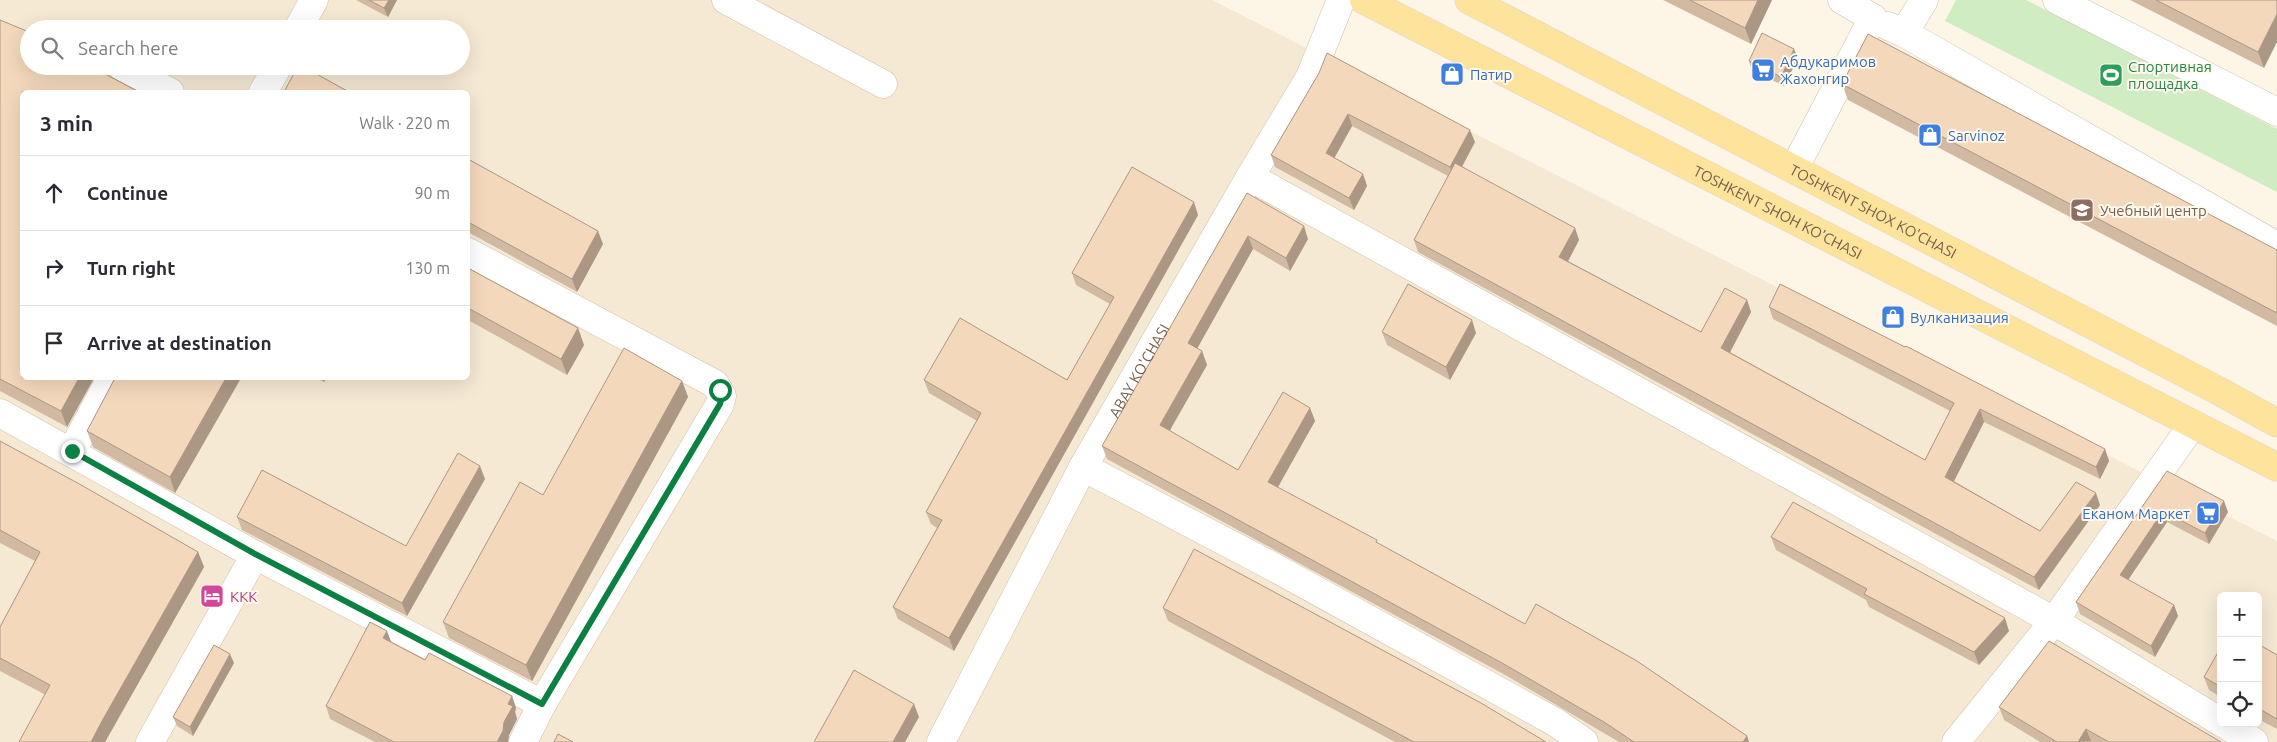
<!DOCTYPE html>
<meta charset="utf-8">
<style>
:root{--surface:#fff;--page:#f7f7f7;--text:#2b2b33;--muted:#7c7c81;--line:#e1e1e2}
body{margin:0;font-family:Ubuntu,sans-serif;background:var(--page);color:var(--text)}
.controls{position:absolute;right:15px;bottom:15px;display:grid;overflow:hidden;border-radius:8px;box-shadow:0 5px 20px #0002}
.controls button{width:45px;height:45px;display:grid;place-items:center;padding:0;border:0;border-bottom:1px solid var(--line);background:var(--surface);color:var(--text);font:25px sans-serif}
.stop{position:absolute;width:15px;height:15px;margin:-11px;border:4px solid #0b8043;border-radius:50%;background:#fff}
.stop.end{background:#0b8043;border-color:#fff;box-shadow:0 1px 5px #0008}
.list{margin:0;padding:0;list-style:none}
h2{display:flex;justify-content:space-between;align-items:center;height:65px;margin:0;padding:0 20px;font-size:21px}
h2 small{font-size:16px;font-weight:400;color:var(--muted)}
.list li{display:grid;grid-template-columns:32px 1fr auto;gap:15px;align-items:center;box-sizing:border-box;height:75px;padding:0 20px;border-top:1px solid var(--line)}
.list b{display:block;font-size:19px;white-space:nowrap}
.list em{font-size:16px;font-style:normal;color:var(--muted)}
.icon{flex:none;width:28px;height:28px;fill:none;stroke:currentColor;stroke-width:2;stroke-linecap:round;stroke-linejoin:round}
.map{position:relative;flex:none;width:2277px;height:742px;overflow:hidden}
.search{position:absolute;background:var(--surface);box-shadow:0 5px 20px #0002;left:20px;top:20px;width:450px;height:55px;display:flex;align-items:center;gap:12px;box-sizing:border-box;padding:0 18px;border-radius:28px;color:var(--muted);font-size:19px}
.panel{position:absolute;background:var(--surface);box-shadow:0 5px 20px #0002;left:20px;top:90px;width:450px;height:290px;border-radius:8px}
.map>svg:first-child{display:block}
</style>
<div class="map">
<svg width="2277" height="742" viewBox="0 0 2277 742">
<rect width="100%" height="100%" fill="#fdf6e6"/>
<path fill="#f5e9d4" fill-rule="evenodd" d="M0 0H1212L2277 541V742H0ZM29 29H461V66H29ZM22 92H468V378H22ZM2221 596H2258V723H2221Z"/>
<path fill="#d0ecc3" d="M1956 0H2026L2277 129V192L1945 21Z"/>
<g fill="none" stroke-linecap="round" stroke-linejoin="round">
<g stroke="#d0bfab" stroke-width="29">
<g id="minor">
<path d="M726 0 883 84"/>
<path d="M2057 0 2277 112"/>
<path d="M1888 26 1904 33 1924 0"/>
<path d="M298 29 314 0"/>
<path d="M1904 33 2277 246"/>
<path d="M121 66 170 92"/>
<path d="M263 92 278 66"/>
<path d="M1794 169 1873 18 1842 0"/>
<path d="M1250 177 2054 621 2221 722"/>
<path d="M468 252 715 384 722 396 720 404 542 704 523 742"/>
<path d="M0 413 255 555 542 704"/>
<path d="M72 451 111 378"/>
<path d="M1083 467 1268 564 1555 722 1584 742"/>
<path d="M2223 723 2254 742"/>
<path d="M150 742 255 555"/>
<path id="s1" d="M941 742 1083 467 1250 177 1310 77 1341 0"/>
<path d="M1956 742 2054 621 2193 424"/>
</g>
</g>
<g stroke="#dcd5d0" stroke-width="29">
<g id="major">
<path id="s2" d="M1364 0 2277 467"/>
<path id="s3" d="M1469 0 2217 390 2277 423"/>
</g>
</g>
<use href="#minor" stroke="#fff" stroke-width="28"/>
<use href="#major" stroke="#fee39c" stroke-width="28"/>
</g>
<g fill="#d2baa2">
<path d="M356 0H397L388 17Z"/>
<path d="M1663 0H1772L1751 44Z"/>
<path d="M2130 0H2277L2264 68Z"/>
<path d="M0 20 22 378H94L67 427 0 391Z"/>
<path d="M1798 58 1784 86 1752 70 1749 61Z"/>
<path d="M1319 73 1475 142 1462 166 1579 240 1568 261 1701 332 1747 300 1751 312 1730 352 1925 460 1950 411 1773 319 1769 307 2105 449 2109 461 2100 479 1984 422 1954 481 2040 531 2100 505 2039 590 1418 252 1414 240 1448 176 1352 126 1334 158 1363 174 1367 186 1354 210 1275 167 1271 155Z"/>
<path d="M1842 84 2277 250V326L1848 100Z"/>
<path d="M468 159 603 244 577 292 468 232Z"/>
<path d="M1247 193 1308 239 1290 271 1253 249 1197 348 1202 351 1207 365 1169 431 1238 470 1310 408 1315 421 1277 487 1378 544 1525 624 1747 736 1749 742H1619L1507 676 1107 459 1102 446Z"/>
<path d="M1198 215 954 651 898 619 893 607 937 528 931 524 926 512 977 421 929 393 924 380H1067L1110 304 1076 285 1072 273Z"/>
<path d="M468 268 578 328 584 345 567 375 468 320Z"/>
<path d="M1382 332 1476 333 1450 380 1387 345Z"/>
<path d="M241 378 175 493 93 447 87 431Z"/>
<path d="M316 378H326L324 382Z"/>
<path d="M682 381 688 397 532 681 449 638 443 622 543 495Z"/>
<path d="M0 441 198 552 204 567 105 742 44 694 0 671V627L35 561 0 543Z"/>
<path d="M2167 471 2228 512 2209 544 2167 522 2128 580 2174 605 2178 616 2155 657 2080 614 2076 602Z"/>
<path d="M485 479 407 616 242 530 237 517 406 546Z"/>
<path d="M1771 537 2009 631 1979 665 1869 607 1866 600 1776 550Z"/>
<path d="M1163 608 1546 742H1395L1168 621Z"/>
<path d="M391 642 425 660 512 696 516 708 515 712 517 719 509 735 508 742H375L330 719 326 706Z"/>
<path d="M2258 644 2277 655V729L2258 719Z"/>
<path d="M2221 647V697L2209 690 2204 677Z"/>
<path d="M234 663 193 736 177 726 173 717Z"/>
<path d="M1999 707 2221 742H2040L2004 720Z"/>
</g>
<g fill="#ab9784">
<path d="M389 0H397L388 17 384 8Z"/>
<path d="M1758 0H1772L1751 44 1745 28Z"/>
<path d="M2277 14V42L2264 68 2258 52Z"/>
<path d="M1794 49 1798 58 1784 86 1781 77Z"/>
<path d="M1348 114 1352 126 1330 166 1326 153Z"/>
<path d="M1470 130 1475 142 1455 180 1450 167Z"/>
<path d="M1363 174 1367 186 1354 210 1349 198Z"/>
<path d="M1194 202 1198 215 954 651 949 638Z"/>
<path d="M1304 226 1308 239 1290 271 1286 258Z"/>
<path d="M1575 228 1579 240 1564 269 1559 257Z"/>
<path d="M598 231 603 244 577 292 572 279Z"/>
<path d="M1248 236 1253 249 1193 356 1188 343Z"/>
<path d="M1747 300 1751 312 1726 360 1721 348Z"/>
<path d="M1472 320 1476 333 1450 380 1446 367Z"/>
<path d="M578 328 584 345 567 375 561 359Z"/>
<path d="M1202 351 1207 365 1165 439 1160 425Z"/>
<path d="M79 378H94L67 427 61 411Z"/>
<path d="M226 378H241L175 493 170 477Z"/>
<path d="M322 378H326L324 382Z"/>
<path d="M682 381 688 397 532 681 526 665Z"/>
<path d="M1310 408 1315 421 1273 496 1268 482Z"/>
<path d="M1980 409 1984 422 1950 489 1945 477Z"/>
<path d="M2105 449 2109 461 2100 479 2096 467Z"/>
<path d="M480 466 485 479 407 616 402 603Z"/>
<path d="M2096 493 2100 505 2039 590 2034 577Z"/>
<path d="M2224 501 2228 512 2209 544 2205 533Z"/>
<path d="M2163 511 2167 522 2124 586 2120 575Z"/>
<path d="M198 552 204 567 105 742H91L102 721Z"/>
<path d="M2174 605 2178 616 2155 657 2151 646Z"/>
<path d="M2005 618 2009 631 1979 665 1974 652Z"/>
<path d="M387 631 392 644 383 638Z"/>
<path d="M230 654 234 663 193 736 190 727Z"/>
<path d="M512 696 516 708 515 712 517 719 509 735 508 742H497L508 704Z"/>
<path d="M914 704 919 717 905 742H893Z"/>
<path d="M2086 729 2091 741 2078 742Z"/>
<path d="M1747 736 1749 742H1743Z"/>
</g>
<g fill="#f4d8bc" stroke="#ab9784">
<path d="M369 0H389L384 8Z"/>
<path d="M1690 0H1758L1745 28Z"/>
<path d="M2156 0H2277V14L2258 52Z"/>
<path d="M0 20 29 32V66H90L139 92H22V378H79L61 411 0 379Z"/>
<path d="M1762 33 1794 49 1781 77 1749 61Z"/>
<path d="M1868 34 2277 250V313L1842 84Z"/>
<path d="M1327 53 1470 130 1450 167 1348 114 1326 153 1363 174 1349 198 1271 155 1319 73Z"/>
<path d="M298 66H302L349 92H284Z"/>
<path d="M468 159 598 231 572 279 468 222Z"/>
<path d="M1455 163 1575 228 1559 257 1701 332 1725 288 1747 300 1721 348 1925 460 1954 403 1769 307 1780 284 1905 347 1906 346 2105 449 2096 467 1980 409 1945 477 2040 531 2076 482 2096 493 2034 577 1414 240Z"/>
<path d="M1132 167 1194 202 949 638 893 607 942 520 926 512 981 413 924 380 960 318 1067 380 1114 297 1072 273Z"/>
<path d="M1247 193 1304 226 1286 258 1248 236 1188 343 1202 351 1160 425 1238 470 1283 392 1310 408 1268 482 1377 540 1376 542 1525 624 1536 604 1637 661 1747 736 1743 742H1634L1604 722 1502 663 1102 446Z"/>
<path d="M468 268 578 328 561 359 468 308Z"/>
<path d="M1408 284 1472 320 1446 367 1382 332Z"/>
<path d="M624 348 682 381 526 665 443 622 520 482 543 495Z"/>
<path d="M115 378H226L170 477 87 431Z"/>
<path d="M0 441 83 486 198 552 102 721 91 742H19L50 685 0 658V627L40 552 0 530Z"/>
<path d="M458 453 480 466 402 603 237 517 262 470 406 546Z"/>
<path d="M2167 471 2224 501 2205 533 2163 511 2120 575 2174 605 2151 646 2076 602Z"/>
<path d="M1793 502 2005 618 1974 652 1864 594 1867 589 1771 537Z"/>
<path d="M1194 549 1481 703 1546 742H1414L1163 608Z"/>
<path d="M370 622 387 631 383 638 425 660 429 653 512 696 508 704 513 706 504 722 503 731 497 742H394L326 706Z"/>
<path d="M2049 641 2221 742H2109L2086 729 2078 742H2057L1999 707Z"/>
<path d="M2258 644 2277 655V719L2258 708Z"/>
<path d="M214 645 230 654 190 727 173 717Z"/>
<path d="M2221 647V687L2204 677Z"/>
<path d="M854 670 914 704 893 742H814Z"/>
<path d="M558 734 573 742H554Z"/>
</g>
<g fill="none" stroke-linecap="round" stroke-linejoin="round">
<path stroke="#0b8043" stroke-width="6" d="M72 451 255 554 542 704 720 404 722 396 720 390"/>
</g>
<defs>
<g id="supermarket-square" transform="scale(1.25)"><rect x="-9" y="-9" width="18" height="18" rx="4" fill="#3f7fe0" stroke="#fffaed"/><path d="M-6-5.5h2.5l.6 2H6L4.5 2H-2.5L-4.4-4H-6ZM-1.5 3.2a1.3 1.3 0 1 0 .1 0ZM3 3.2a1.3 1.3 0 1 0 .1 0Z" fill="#fff"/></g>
<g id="shop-square" transform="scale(1.25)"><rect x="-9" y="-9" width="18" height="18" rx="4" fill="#3f7fe0" stroke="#fffaed"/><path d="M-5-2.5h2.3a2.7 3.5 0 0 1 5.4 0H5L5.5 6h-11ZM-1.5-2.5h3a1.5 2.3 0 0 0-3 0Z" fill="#fff"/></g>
<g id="stadium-square" transform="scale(1.25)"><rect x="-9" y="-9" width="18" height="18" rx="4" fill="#2e9e5b" stroke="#fffaed"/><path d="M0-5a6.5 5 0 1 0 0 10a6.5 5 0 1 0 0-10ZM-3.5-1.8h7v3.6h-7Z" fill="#fff"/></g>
<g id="school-square" transform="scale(1.25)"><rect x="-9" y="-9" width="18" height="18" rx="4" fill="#8d6e63" stroke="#fffaed"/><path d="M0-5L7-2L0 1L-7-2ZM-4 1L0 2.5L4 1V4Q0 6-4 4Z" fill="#fff"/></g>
<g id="hotel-square" transform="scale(1.25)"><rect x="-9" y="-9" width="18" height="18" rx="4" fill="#d1479c" stroke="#fffaed"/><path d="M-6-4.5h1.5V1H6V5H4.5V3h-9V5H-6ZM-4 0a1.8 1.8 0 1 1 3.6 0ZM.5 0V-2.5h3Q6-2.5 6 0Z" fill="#fff"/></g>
</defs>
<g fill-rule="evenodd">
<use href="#supermarket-square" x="1763" y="70"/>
<use href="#shop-square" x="1452" y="74"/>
<use href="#stadium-square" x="2111" y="75"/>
<use href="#shop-square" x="1930" y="135"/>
<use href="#school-square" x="2082" y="210"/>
<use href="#shop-square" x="1893" y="317"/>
<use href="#supermarket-square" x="2208" y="513"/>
<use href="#hotel-square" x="212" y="596"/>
</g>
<g text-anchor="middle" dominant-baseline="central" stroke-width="4" stroke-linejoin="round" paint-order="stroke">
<g font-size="15" fill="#366cbe" stroke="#fffaed" text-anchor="start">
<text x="1780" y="61">Абдукаримов<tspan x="1780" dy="17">Жахонгир</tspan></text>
<text x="1470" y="74">Патир</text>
<text x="1948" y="135">Sarvinoz</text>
<text x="1910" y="317">Вулканизация</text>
<text x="2190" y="513" text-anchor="end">Еканом Маркет</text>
</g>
<g font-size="15" fill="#27864d" stroke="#fffaed" text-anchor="start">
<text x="2128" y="66">Спортивная<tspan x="2128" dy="17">площадка</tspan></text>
</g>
<g font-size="15" fill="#785e54" stroke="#fffaed" text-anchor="start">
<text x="2100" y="210">Учебный центр</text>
</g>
<g font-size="15" fill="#785e49" stroke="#fffaed">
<text stroke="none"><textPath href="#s3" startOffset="456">TOSHKENT SHOX KO'CHASI</textPath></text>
<text stroke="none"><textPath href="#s2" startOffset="465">TOSHKENT SHOH KO'CHASI</textPath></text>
<text stroke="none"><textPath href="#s1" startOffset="421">ABAY KO'CHASI</textPath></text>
</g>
<g font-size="15" fill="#b23c85" stroke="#fffaed" text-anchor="start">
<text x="230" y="596">KKK</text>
</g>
</g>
</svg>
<div class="controls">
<button>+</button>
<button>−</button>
<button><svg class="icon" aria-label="locate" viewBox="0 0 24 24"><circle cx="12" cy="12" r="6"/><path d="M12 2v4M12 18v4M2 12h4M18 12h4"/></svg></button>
</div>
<div class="stop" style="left:720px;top:390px"></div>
<div class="stop end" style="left:72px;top:451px"></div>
<div class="search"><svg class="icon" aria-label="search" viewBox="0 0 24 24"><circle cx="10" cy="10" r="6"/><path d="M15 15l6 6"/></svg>Search here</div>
<section class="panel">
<h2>3 min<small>Walk · 220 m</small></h2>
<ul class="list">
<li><svg class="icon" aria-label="ahead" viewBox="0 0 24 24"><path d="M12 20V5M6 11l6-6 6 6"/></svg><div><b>Continue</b></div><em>90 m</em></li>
<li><svg class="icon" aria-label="right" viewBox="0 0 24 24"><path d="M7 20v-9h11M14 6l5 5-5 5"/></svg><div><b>Turn right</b></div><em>130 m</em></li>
<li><svg class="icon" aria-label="arrive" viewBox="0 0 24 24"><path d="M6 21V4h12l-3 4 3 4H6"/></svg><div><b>Arrive at destination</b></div></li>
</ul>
</section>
</div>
